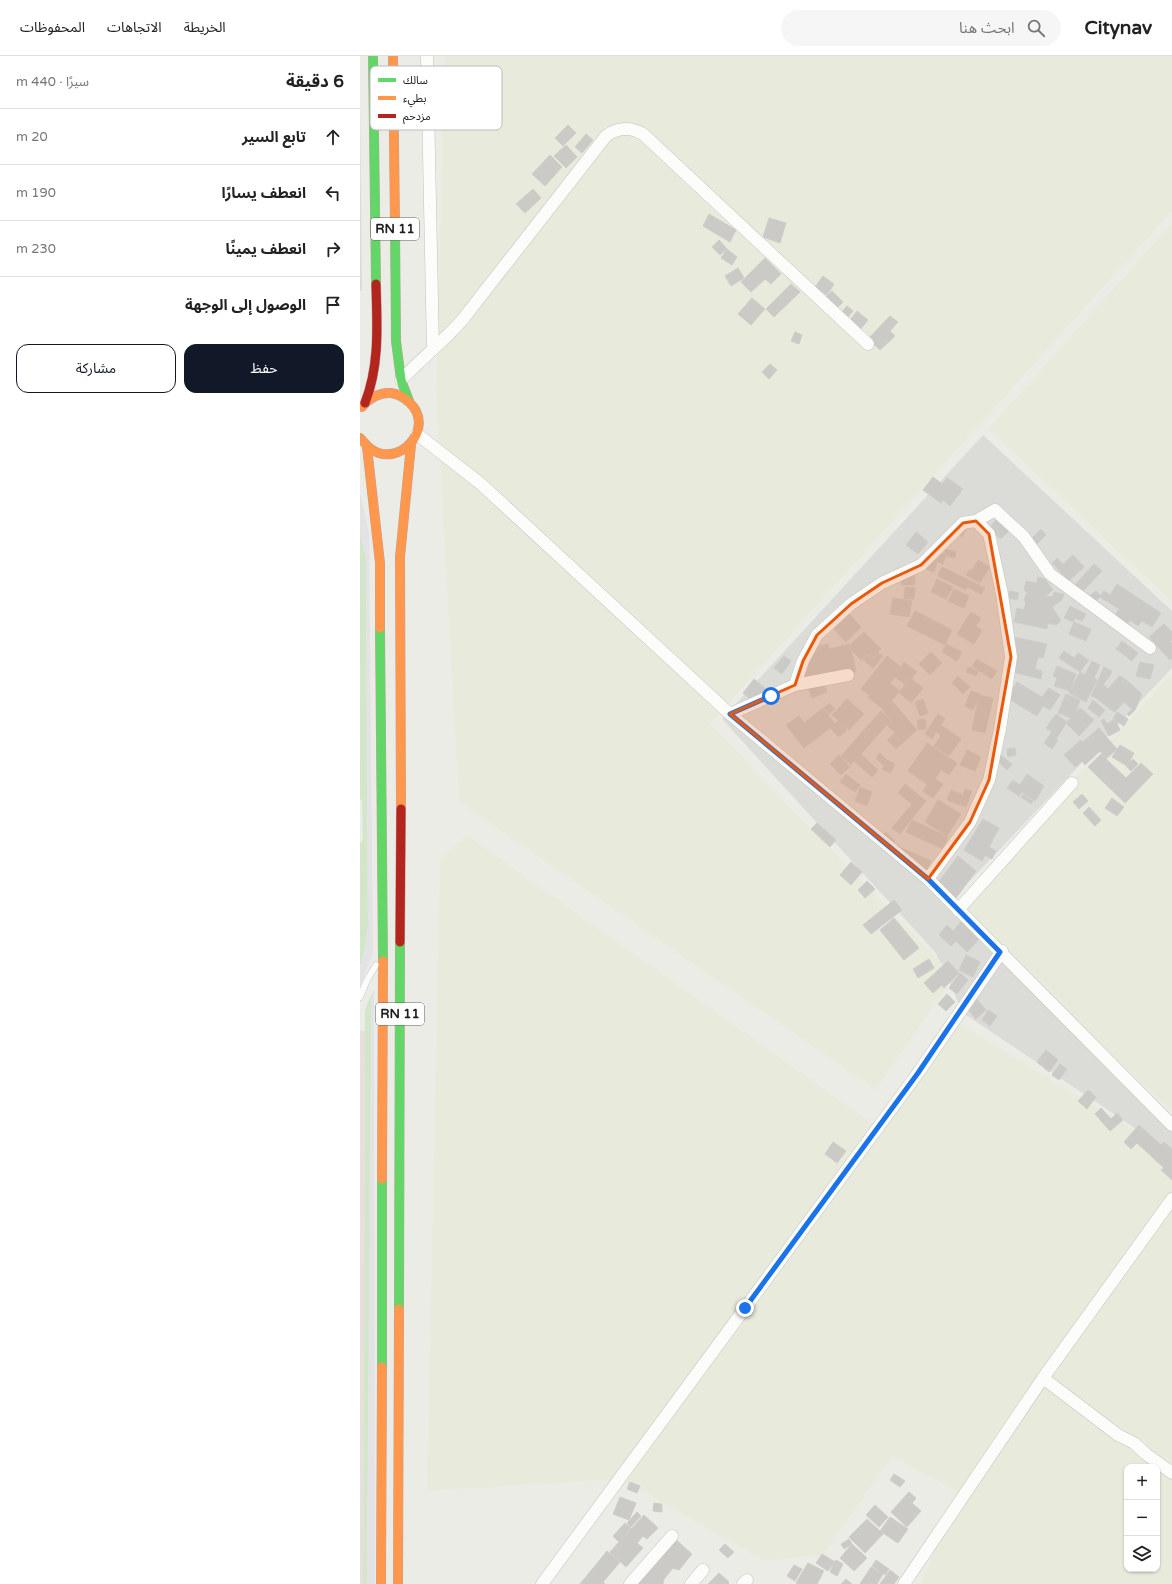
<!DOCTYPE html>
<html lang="ar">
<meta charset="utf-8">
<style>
:root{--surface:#fff;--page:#f6f6f6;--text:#222;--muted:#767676;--line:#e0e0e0;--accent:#111827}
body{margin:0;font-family:"Varela Round","Noto Sans Arabic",sans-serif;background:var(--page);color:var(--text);direction:rtl}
.controls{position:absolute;right:12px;bottom:12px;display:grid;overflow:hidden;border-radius:8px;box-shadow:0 1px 3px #0004}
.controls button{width:36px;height:36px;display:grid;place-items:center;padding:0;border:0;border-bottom:1px solid var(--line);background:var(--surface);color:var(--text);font:20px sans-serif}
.stop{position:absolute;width:12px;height:12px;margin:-9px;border:3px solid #1a73e8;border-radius:50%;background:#fff}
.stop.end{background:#1a73e8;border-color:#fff;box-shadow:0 1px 4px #0008}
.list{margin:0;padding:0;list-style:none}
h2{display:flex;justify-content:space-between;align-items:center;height:52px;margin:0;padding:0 16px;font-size:17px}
h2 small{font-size:13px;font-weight:400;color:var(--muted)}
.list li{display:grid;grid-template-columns:26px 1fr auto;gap:12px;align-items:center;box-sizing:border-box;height:56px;padding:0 16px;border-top:1px solid var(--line)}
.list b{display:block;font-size:15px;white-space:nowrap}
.list em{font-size:13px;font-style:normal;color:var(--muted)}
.actions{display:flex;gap:8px;padding:12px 16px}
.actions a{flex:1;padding:9px 0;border:1px solid var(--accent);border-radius:12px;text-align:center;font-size:14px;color:var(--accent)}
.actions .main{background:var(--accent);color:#fff}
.icon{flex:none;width:22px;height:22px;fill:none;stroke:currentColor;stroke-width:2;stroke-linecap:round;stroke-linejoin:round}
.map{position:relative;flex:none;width:812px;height:1528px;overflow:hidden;direction:ltr}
header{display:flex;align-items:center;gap:24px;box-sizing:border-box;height:56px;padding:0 20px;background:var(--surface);border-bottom:1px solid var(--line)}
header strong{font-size:19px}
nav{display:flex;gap:22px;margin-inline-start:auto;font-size:14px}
.search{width:280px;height:36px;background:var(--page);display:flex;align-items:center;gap:10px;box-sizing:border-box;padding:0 14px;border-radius:22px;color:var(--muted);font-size:15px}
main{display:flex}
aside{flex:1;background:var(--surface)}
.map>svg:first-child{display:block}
</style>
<header>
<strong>Citynav</strong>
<div class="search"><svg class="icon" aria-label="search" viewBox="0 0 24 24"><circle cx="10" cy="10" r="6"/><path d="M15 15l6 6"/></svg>ابحث هنا</div>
<nav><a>الخريطة</a><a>الاتجاهات</a><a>المحفوظات</a></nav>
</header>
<main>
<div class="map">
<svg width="812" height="1528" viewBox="0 0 812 1528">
<rect width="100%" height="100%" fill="#ecece7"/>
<g fill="#dbdbd8">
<path d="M0 43 2 234 0 235Z"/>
<path d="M623 379 812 555V612L586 850 812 1075V1097L603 957 576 897 362 663Z"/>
</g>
<path fill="#e8dfda" d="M0 975H5L3 1528H0Z"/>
<g fill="#e8ebdc" fill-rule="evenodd">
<path d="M85 0H812V155L350 668 594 920 516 1034 99 746 76 333Z"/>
<path d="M812 167V546L628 373Z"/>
<path d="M812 618V1055L593 852Z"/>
<path d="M107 779 519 1072 592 963 812 1097V1528H561L598 1436 532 1400 463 1499 404 1505 262 1423 67 1435 80 803ZM767 1411H797V1513H767Z"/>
</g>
<g fill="#d4e6ca">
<path d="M0 475 6 503 8 872 5 893 0 910V787L3 785 2 744 0 743Z"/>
<path d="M12 937 7 1528H3L5 954Z"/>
</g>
<g fill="#e3e2e5">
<path d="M0 437 9 477 13 897 0 930V910L5 893 8 872 6 503 0 475Z"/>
<path d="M14 934 15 1528H7L11 944 12 937Z"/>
</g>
<g fill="#cbcac7" stroke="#cfcdc9">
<path d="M208 69 216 77 203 90 195 82Z"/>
<path d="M226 78 233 84 222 97 215 91Z"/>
<path d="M206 89 217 101 206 112 194 100Z"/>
<path d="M190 99 202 111 185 130 172 118Z"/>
<path d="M173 133 181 142 165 157 156 148Z"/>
<path d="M349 158 376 174 370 186 343 170Z"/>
<path d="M409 162 426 167 420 187 403 181Z"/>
<path d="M359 184 367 193 360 199 352 191Z"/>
<path d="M367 193 377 201 372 209 361 202Z"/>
<path d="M405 202 421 218 411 228 405 223 391 236 381 226Z"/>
<path d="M378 212 384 222 371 230 365 220Z"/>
<path d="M463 220 474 228 467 239 455 231Z"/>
<path d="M431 228 440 236 414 261 406 253Z"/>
<path d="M472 235 483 246 476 253 465 242Z"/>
<path d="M392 242 405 253 391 269 378 258Z"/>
<path d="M487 250 493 255 488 261 482 256Z"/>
<path d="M497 255 508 264 499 275 488 267Z"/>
<path d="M530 260 538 266 530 275 535 280 520 294 508 283Z"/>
<path d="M435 276 442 279 439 288 431 285Z"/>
<path d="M410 308 417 314 409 323 402 316Z"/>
<path d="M573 421 582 428 587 422 603 433 590 450 583 444 581 447 563 434Z"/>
<path d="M636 464 649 475 641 483 628 473Z"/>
<path d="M595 467 606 474 602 481 591 474Z"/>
<path d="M681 473 686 479 677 488 671 483Z"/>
<path d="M556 476 568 486 558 498 546 489Z"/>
<path d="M585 493 596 496 595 502 584 499Z"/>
<path d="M574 495 586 499 583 508 571 503Z"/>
<path d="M713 499 724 511 709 525 692 507 697 502 703 508Z"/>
<path d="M567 502 577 506 574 516 563 512Z"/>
<path d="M618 504 630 511 620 527 606 519 610 513 612 514Z"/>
<path d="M734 508 742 515 721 537 714 530Z"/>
<path d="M582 511 625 532 621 538 607 531 606 534 578 520Z"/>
<path d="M542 517 555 518V529H541Z"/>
<path d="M678 521 685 523 693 534 685 540 693 541 694 536 704 538 702 544 692 551 700 563V566L696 569 688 567 687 573 654 566 657 552 664 554 666 546 664 544 667 537 664 534 666 525 677 527Z"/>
<path d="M577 523 593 531 586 543 571 536Z"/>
<path d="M757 528 801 557 792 571 782 565 778 570 770 564 765 572 752 564 759 553 740 541 744 535 750 539Z"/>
<path d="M545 531 555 532 554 543H544Z"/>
<path d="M594 533 609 540 604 552 588 545Z"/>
<path d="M650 535 659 537 657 544 648 542Z"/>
<path d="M736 535 741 540 732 548 727 542Z"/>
<path d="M533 542 552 545 549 561 530 558Z"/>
<path d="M710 550 726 558 722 565 715 562 713 566 704 562Z"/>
<path d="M487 555 501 571 486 586 471 570Z"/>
<path d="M555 555 592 574 585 589 547 570Z"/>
<path d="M611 556 621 562 616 570 622 574 614 588 597 578Z"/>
<path d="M714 566 731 573 726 585 709 578Z"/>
<path d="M804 568 812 576V584L810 585 812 587V602L810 604 789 581Z"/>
<path d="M504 576 521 593 512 602 508 598 501 604 488 591Z"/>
<path d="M654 581 687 588 683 602 678 601 675 613 682 615 681 623 652 616 657 592 652 590Z"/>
<path d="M762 585 778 597 772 605 756 593Z"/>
<path d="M468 588 469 593 490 588 496 616 466 623 465 616 441 622 448 592Z"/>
<path d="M586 588 602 596 597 605 582 596Z"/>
<path d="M704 595 714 602 718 597 729 604 720 616 699 602Z"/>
<path d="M571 596 582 607 570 619 559 608Z"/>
<path d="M518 597 523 600 513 612 503 604 507 599 513 603Z"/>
<path d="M424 600 431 605 422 618 414 612Z"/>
<path d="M527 600 541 611 544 606 557 616 546 629 535 621 530 627 540 635 524 654 508 641 509 639 501 633Z"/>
<path d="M617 603 637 615 632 623 612 610Z"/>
<path d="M732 605 740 609 734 622 737 624 726 646 709 637 720 616 725 619Z"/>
<path d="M780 606 794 609 790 623 776 620Z"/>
<path d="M697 610 716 618 710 635 694 630 697 622 693 620Z"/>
<path d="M608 611 618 615 616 620 606 616Z"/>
<path d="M744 611 752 615 749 621 743 628 748 633 759 620 765 623 782 638 775 654 769 660 767 658 772 653 764 646 755 656 750 653 736 642 731 640Z"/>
<path d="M598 620 610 631 603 638 592 627Z"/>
<path d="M550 622 563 632 551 647 539 637Z"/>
<path d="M394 623 408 635 397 648 383 637Z"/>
<path d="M463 626 467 636 452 642 448 632Z"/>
<path d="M657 626 682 641 689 632 700 639 690 654 683 650 677 660 647 642Z"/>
<path d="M611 635 620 638 613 654 605 650Z"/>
<path d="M706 638 720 644 713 663 698 657Z"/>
<path d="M619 639 633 642 625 677 612 674Z"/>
<path d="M487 643 504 658 489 674 472 659Z"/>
<path d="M563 643 568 657 560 660 555 646Z"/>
<path d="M733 644 745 654 739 661 728 652Z"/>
<path d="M532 645 557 674 536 693 527 684 535 677 527 669 532 665 522 653Z"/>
<path d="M469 647 475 653 469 658 464 652Z"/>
<path d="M463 652 475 668 444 692 426 669 439 660 444 667Z"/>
<path d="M720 652 734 664 719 680 706 667Z"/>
<path d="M521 655 531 664 501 698 518 714 512 721 494 705 491 709 481 700Z"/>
<path d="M757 656 768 663 764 670 753 663Z"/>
<path d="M578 658 585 662 581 669 601 683 589 700 574 690 581 679 576 676 572 683 565 678Z"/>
<path d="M696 658 707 666 696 683 698 684 692 693 684 687 692 676 686 672Z"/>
<path d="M565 663 566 673 558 674 557 664Z"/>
<path d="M744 663 747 668 755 663 760 674 749 680 741 665Z"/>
<path d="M478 665 487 674 479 681 470 672Z"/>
<path d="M739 672 757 693 746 703 740 695 725 709 722 705 715 711 704 699 721 684 723 686Z"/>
<path d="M567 687 597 707 589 719 581 714 575 723 583 728 573 742 563 735 567 728 548 715Z"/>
<path d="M760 689 774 697 767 710 752 701Z"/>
<path d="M655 692 656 699 648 701 647 693Z"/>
<path d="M607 694 621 701 615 715 600 709Z"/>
<path d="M520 697 527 704 523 709 516 702Z"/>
<path d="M638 697 652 708 647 714 634 702Z"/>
<path d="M741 698 766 722 781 707 793 718 765 747 728 711Z"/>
<path d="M479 699 490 711 481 719 470 708Z"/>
<path d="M773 703 778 708 771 715 766 710Z"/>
<path d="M527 704 535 708 531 717 522 713Z"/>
<path d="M486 718 500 729 495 736 480 726Z"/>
<path d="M667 718 684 730 675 745 662 736 659 740 647 732 653 724 660 729Z"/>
<path d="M545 728 566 745 540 778 532 772 552 748 538 737Z"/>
<path d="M500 731 512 736 507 750 495 745Z"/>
<path d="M605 733 612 735 606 751 587 744 591 734 603 739Z"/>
<path d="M663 738 673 745 671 748 661 741Z"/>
<path d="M722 738 728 745 719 753 713 746Z"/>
<path d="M752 742 764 751 757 760 745 752Z"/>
<path d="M578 744 601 758 587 780 565 766Z"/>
<path d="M729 751 741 764 735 770 723 757Z"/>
<path d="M623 763 639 772 629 791 636 795 632 803 625 799 622 805 604 794Z"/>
<path d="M552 764 588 781 583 793 546 776Z"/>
<path d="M457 767 476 784 470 791 451 773Z"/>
<path d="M526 776 535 785 528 791 519 783Z"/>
<path d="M537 790 571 805 566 815Z"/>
<path d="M598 800 616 815 593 846 574 832Z"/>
<path d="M491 806 502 816 491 829 480 819Z"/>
<path d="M507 825 515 833 505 842 498 834Z"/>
<path d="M534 844 542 854 511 878 503 869Z"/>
<path d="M534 862 559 892 544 904 520 874Z"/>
<path d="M602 865 620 882 607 896 596 885 591 890 579 879 587 869 593 875Z"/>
<path d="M606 899 620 906 613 921 599 914Z"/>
<path d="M569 903 574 912 558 922 553 913Z"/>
<path d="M588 905 599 917 584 932 582 929 573 937 564 927Z"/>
<path d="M600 917 608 924 597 938 589 932Z"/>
<path d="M587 938 595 946 586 955 578 948Z"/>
<path d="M615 941 626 954 616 963 605 950Z"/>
<path d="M628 954 637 960 630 970 622 964Z"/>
<path d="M686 994 698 1004 689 1016 677 1006Z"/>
<path d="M700 1008 707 1013 699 1024 692 1019Z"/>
<path d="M728 1034 736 1041 727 1053 718 1045Z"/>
<path d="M741 1052 751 1063 757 1057 763 1064 750 1075 735 1058Z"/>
<path d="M779 1069 801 1089 804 1086 812 1093V1124L801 1114 804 1112 777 1087 771 1093 764 1086Z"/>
<path d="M473 1086 486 1095 477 1107 465 1098Z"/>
<path d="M534 1418 545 1425 540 1431 530 1424Z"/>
<path d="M270 1426 280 1430 277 1437 267 1433Z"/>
<path d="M549 1436 556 1442 552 1447 561 1455 547 1471 531 1456Z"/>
<path d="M260 1441 276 1447 269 1464 253 1458Z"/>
<path d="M294 1447 302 1448V1456L293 1455Z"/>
<path d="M515 1449 528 1461 519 1471 506 1459Z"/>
<path d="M277 1456 281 1460 271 1471 267 1467Z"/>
<path d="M284 1459 298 1472 287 1483 283 1480 277 1487 283 1492 266 1511 250 1496Z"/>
<path d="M530 1461 548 1473 538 1487 520 1475Z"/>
<path d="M507 1463 523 1478 505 1497 489 1481Z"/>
<path d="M265 1467 271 1472 259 1486 253 1480Z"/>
<path d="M314 1482 332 1498 319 1514 313 1512 304 1523 303 1528H276Z"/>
<path d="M489 1483 492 1488 484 1493 481 1488Z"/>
<path d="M365 1488 374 1496 368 1502 359 1494Z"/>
<path d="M492 1488 507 1502 494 1515 480 1502Z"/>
<path d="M247 1495 260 1506 243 1526 245 1528H220Z"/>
<path d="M462 1498 475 1506 468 1515 456 1507Z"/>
<path d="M476 1504 483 1508 477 1520 470 1516Z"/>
<path d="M516 1504 529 1513 525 1519 512 1510Z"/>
<path d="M448 1507 464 1515 457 1528H438L436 1527Z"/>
<path d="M434 1509 442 1513 435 1525 427 1520Z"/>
<path d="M511 1511 523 1518 517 1528H500Z"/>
<path d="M530 1514 539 1521 534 1528H520Z"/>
<path d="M359 1517 369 1526 368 1528H348Z"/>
<path d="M486 1523 492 1528H481Z"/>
</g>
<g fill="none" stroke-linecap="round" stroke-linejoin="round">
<g stroke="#c2c2bf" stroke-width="7">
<path id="lane" d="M0 941 7 924 16 909"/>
</g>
<g stroke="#c2c2bf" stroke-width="13">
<g id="street">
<path d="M67 0 73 293"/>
<path d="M41 324C61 303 84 285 103 263L246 80C258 71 271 71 283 78L508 288"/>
<path d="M57 378 121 428 370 658 568 823 812 1069"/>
<path d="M616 465 635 454 664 481 690 518 790 592"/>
<path d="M435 629 488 619"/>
<path d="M370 658 435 629 443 605 457 579 491 548 522 527 561 509 603 467 616 465 629 478 642 538 651 601 640 673 629 724 610 766 568 823"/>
<path d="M598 854 712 727"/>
<path d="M683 1322 758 1379 774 1387 786 1398 812 1417"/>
<path d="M182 1528 558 1017 642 895"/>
<path d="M270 1528 312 1480"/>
<path d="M331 1528 343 1514"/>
<path d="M383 1528 387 1524"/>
<path d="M544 1528 683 1322 812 1143"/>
</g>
</g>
<g stroke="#bda3a4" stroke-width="10">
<g id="fast">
<path d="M13 0 16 228"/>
<path d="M35 168 36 285 41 324 49 345"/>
<path d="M20 572 23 905"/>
<path d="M39 1253 40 886"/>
<path d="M22 1311V1123"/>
</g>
</g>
<g stroke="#bda3a4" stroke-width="10">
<g id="slow">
<path d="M33 0 35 168"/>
<path d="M0 382C3 385 7 390 11 393 39 413 76 372 50 347 45 342 38 338 31 337 20 336 9 342 2 351"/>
<path d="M7 391 20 507V572"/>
<path d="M41 753 40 501 51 389"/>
<path d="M22 1123 23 905"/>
<path d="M21 1528 22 1311"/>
<path d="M38 1528 39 1253"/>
</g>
</g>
<g stroke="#bda3a4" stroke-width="10">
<g id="jam">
<path d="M5 347C20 309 17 268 16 228"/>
<path d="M40 886 41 753"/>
</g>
</g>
<use href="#lane" stroke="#fcfcfb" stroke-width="6"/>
<use href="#street" stroke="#fcfcfb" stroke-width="12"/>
<use href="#fast" stroke="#63d668" stroke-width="9"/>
<use href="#slow" stroke="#ff974d" stroke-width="9"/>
<use href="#jam" stroke="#b3261e" stroke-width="9"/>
</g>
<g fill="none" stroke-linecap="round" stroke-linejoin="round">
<path stroke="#1a73e8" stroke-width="5" d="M385 1252 558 1017 640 896 568 823 370 658 411 640"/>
</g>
<path fill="#e8590c" fill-opacity="0.2" stroke="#e8590c" stroke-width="3" stroke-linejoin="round" d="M616 465 629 478 651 601 629 724 610 766 568 823 370 658 435 629 443 605 457 579 491 548 522 527 561 509 603 467Z"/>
<g text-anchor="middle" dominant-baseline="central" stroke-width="3" stroke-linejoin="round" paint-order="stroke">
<g fill="#fff" stroke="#626262" stroke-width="1">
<rect x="11" y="162" width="48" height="22" rx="3"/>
<rect x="16" y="947" width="48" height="22" rx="3"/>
</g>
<g font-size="13" font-weight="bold" fill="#1e1e1e">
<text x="35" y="173">RN 11</text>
<text x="40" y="958">RN 11</text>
</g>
</g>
<rect x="10" y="10" width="132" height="64" rx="6" fill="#fff" stroke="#bcbcbc" stroke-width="1"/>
<rect x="18" y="22" width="18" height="4" fill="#63d668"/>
<rect x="18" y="40" width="18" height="4" fill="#ff974d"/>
<rect x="18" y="58" width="18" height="4" fill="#b3261e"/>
<g font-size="11" fill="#1e1e1e">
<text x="43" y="28">سالك</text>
<text x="43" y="46">بطيء</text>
<text x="43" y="64">مزدحم</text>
</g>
</svg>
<div class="controls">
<button>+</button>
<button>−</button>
<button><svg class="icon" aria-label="layers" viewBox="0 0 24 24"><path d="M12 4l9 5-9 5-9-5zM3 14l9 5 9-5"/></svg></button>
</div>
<div class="stop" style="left:411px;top:640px"></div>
<div class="stop end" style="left:385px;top:1252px"></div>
</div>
<aside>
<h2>6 دقيقة<small>سيرًا · 440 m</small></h2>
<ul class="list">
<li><svg class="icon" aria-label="ahead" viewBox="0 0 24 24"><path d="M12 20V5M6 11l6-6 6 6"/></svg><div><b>تابع السير</b></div><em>20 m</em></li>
<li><svg class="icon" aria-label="left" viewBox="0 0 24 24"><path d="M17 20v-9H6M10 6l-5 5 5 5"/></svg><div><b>انعطف يسارًا</b></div><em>190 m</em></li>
<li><svg class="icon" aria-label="right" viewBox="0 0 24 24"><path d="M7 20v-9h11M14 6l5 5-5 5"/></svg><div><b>انعطف يمينًا</b></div><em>230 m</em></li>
<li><svg class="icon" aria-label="arrive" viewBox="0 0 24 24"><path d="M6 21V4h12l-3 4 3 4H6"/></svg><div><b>الوصول إلى الوجهة</b></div></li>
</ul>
<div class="actions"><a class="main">حفظ</a><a>مشاركة</a></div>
</aside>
</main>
